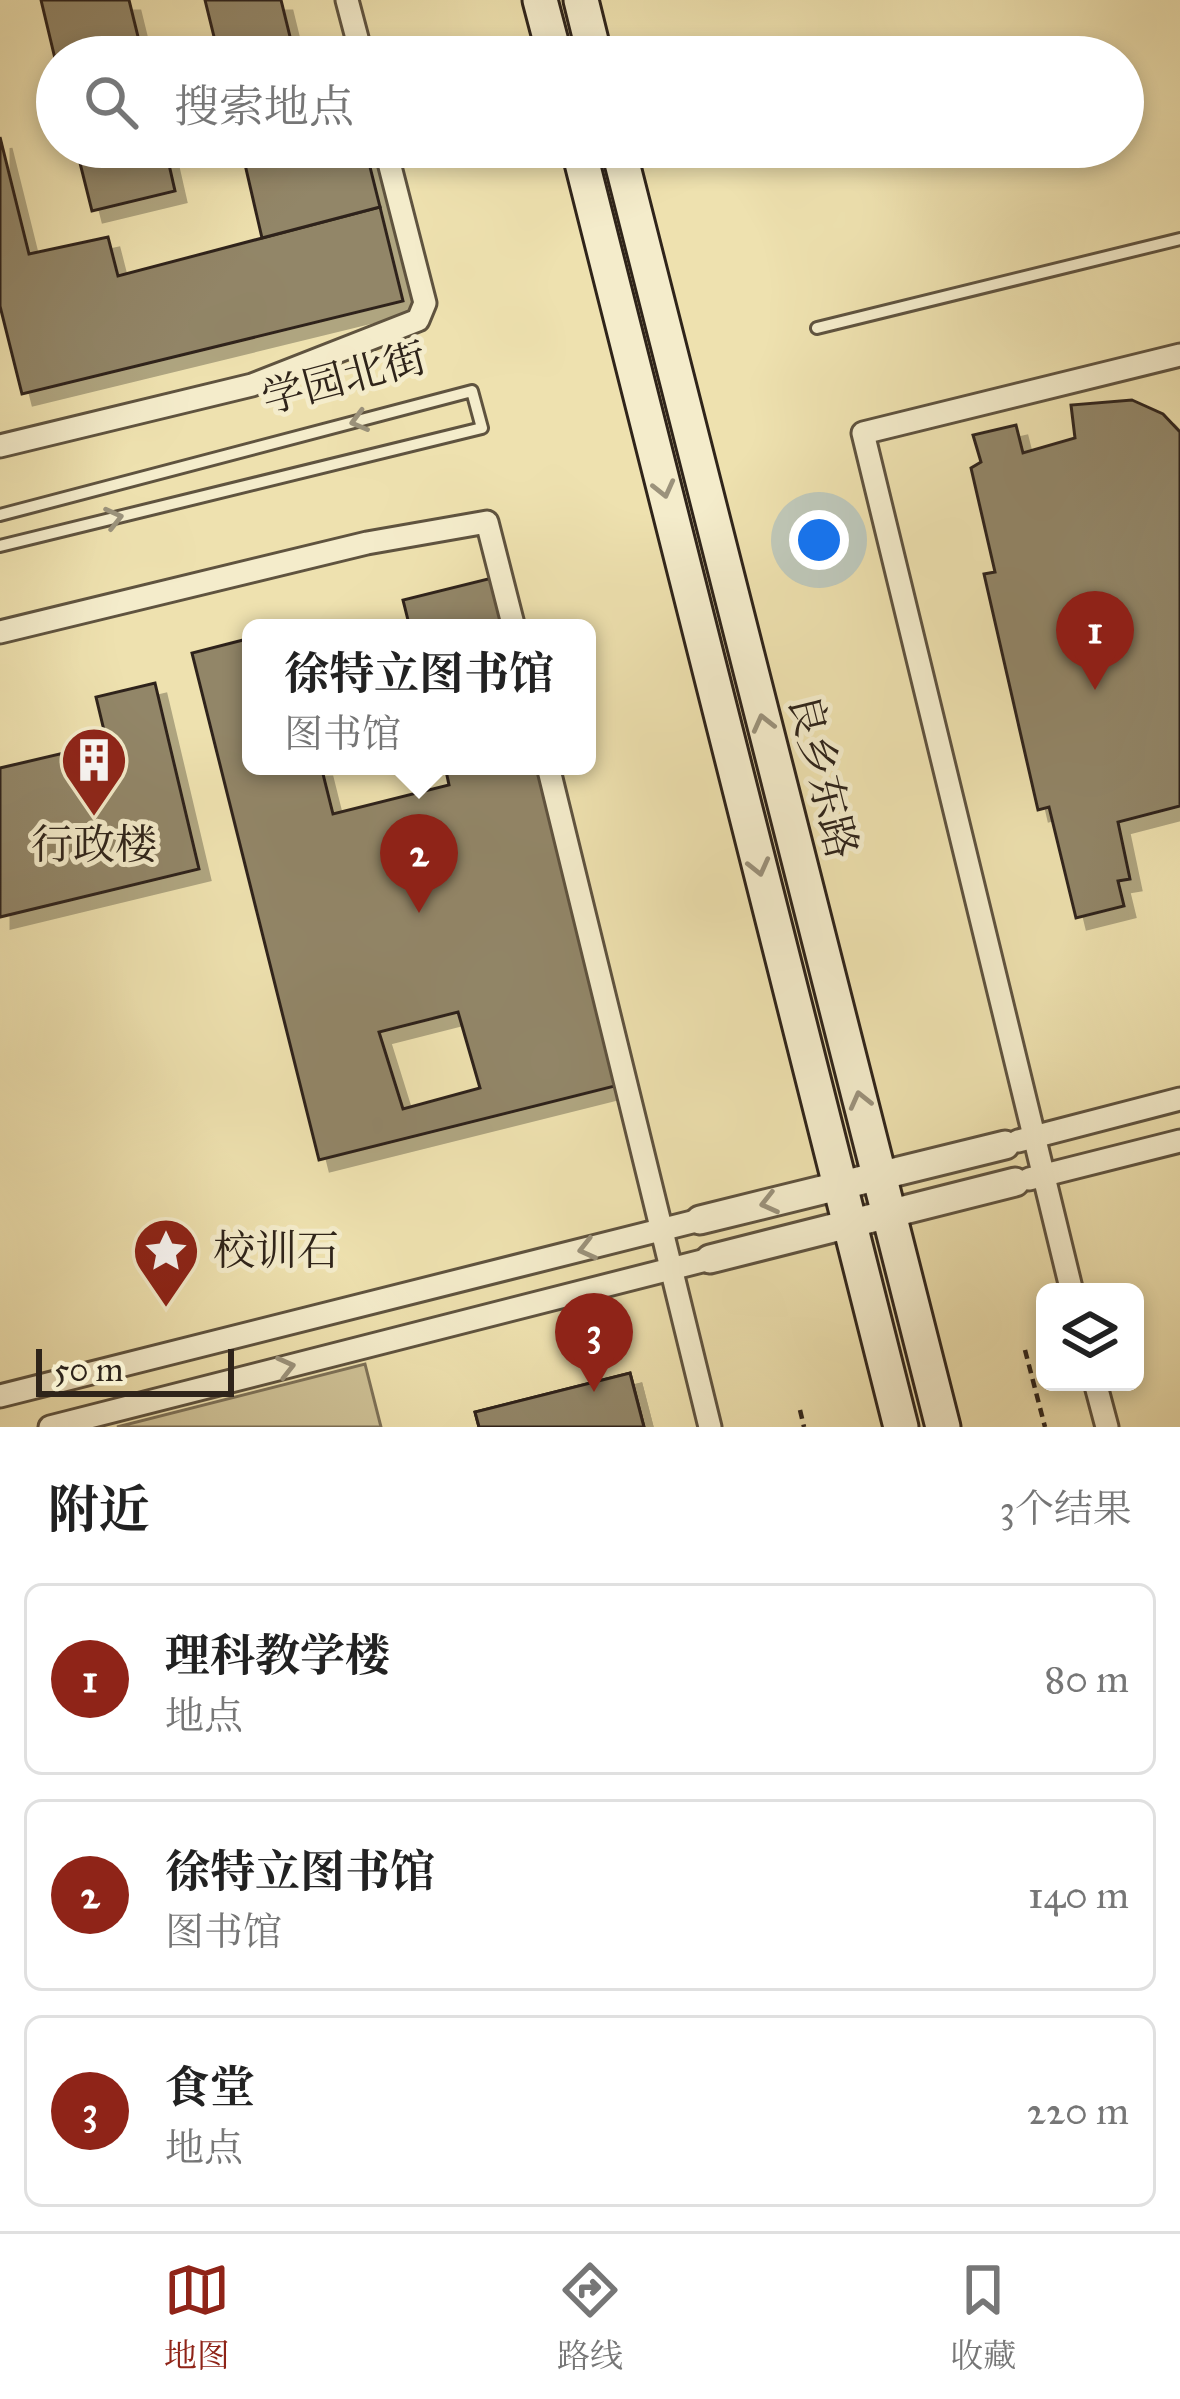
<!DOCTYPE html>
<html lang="zh">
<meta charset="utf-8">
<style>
:root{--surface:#fff;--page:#f2f2f2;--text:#222;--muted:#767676;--line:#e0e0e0;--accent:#8f2418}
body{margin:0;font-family:"IM FELL Great Primer","Noto Serif SC",serif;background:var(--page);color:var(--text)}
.controls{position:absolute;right:36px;bottom:36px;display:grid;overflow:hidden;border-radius:18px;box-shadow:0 6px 18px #0003}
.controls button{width:108px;height:108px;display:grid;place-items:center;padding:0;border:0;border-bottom:3px solid var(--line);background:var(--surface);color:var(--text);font:60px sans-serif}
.scale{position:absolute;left:36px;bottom:30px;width:198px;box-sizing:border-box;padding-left:12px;border:6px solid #2f241a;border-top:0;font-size:33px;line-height:42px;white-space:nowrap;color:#2f241a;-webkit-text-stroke:9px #f4eccb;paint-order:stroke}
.you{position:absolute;left:819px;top:540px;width:42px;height:42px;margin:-30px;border:9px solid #fff;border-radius:50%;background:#1a73e8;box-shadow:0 0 0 18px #1a73e833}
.badge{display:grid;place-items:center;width:78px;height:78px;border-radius:50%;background:var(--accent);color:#fff;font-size:39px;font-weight:700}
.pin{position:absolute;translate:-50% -99px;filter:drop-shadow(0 3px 6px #0008)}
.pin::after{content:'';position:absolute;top:63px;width:42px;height:36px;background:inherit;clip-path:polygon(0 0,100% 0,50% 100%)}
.popup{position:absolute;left:242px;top:619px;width:354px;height:156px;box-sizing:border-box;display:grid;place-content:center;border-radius:18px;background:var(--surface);filter:drop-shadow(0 3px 9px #0005);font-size:39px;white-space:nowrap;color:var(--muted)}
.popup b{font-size:45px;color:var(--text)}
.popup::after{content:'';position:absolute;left:50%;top:100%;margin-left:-24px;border:24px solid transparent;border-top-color:var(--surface)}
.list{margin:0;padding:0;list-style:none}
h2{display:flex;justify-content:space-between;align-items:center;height:156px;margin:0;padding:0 48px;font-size:51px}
h2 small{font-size:39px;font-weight:400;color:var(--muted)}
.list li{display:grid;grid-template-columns:78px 1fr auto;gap:36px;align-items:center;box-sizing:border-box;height:192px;margin:0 24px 24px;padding:0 24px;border:3px solid var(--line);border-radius:18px}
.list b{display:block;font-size:45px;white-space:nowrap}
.list p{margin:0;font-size:39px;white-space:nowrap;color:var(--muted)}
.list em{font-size:39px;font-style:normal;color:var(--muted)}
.icon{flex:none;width:66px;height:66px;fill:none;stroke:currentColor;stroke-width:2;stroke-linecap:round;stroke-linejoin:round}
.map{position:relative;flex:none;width:1180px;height:1427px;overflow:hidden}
.search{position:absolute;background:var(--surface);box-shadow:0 6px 18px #0003;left:36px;right:36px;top:36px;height:132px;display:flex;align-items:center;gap:30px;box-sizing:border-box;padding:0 42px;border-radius:66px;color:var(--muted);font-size:45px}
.sheet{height:804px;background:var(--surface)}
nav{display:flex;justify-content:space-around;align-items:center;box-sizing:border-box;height:168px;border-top:3px solid var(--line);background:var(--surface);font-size:33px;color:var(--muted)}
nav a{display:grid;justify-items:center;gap:6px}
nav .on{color:var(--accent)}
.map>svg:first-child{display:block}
</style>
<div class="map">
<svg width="1180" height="1427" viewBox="0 0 1180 1427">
<defs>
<filter id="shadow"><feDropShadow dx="11" dy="11" stdDeviation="0" flood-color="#0004"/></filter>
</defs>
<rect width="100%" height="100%" fill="#eee1af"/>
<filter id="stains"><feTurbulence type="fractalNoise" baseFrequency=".00167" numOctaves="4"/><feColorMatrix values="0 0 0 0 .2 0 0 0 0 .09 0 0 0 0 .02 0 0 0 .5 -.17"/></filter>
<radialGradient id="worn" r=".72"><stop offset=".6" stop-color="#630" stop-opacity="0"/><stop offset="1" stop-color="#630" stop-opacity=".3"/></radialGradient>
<path fill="#cec196" stroke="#7e7258" stroke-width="3" d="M365 1364 381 1427H117Z"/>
<g fill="#928667" stroke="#2f241a" stroke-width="3" fill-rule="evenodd" filter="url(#shadow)">
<path d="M41 0H129L143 57H57V67Z"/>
<path d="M205 0H281L295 57H219Z"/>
<path d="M0 137 29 254 108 237 118 276 380 207 403 301 22 394 0 306Z"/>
<path d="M76 147H165L175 191 92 211Z"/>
<path d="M241 147H365L380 207 262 238Z"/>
<path d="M1132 400 1163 414 1180 432V806L1118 822 1130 879 1118 881 1124 906 1076 918 1049 807 1038 810 984 574 995 572 971 468 981 462 973 435 1016 425 1023 453 1075 438 1071 405Z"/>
<path d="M496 577 508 628H410L403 600Z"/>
<path d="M251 638V766H321L333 814 449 785 445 766H543L623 1084 319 1160 192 653ZM458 1012 480 1088 403 1109 379 1032Z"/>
<path d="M155 683 199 869 0 917V768L107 743 96 697Z"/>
<path d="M630 1373 644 1427H479L475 1412Z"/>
<path d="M630 1373 644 1427H479L475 1412Z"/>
</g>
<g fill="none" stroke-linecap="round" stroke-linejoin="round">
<g stroke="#5f533f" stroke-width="16">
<g id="service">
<path d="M817 328 1180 239"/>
<path d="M0 515 472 391 482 428 0 546"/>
</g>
</g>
<g stroke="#5f533f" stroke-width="27">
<g id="minor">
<path d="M347 0 362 57"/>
<path d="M0 446 252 385 418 320 425 303 385 147"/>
<path d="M0 632 367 543 487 522 514 628"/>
<path d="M548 766 710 1427"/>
<path d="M1018 1141 1180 1099"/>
<path d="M1029 1179 1180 1141"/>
<path d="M1072 1292 863 433 1180 355"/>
<path d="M1095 1382 1107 1427"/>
<path d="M0 1396 700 1220"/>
<path d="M50 1427 710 1259"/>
</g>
</g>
<g stroke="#5f533f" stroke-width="33">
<g id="tertiary">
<path d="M700 1220 1005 1145"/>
<path d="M710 1259 1015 1182"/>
</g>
</g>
<g stroke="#2f241a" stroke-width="39">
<g id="secondary">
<path d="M540 0 555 57"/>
<path d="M581 0 595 57"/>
<path d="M578 147 901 1427"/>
<path d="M618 147 943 1427"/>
</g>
</g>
<g stroke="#2f241a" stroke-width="4.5" stroke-dasharray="9 6" stroke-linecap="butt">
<path d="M1025 1350 1045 1427"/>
<path d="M800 1410 804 1427"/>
</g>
<use href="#service" stroke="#f4eccb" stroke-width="10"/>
<use href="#minor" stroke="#f4eccb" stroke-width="21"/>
<use href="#tertiary" stroke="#f4eccb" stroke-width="27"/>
<use href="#secondary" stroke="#f4eccb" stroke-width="33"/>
</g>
<defs><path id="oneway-chevron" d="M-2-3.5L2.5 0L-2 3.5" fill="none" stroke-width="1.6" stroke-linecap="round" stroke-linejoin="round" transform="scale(3)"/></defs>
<g stroke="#9b927b">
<use href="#oneway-chevron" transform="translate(359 421) rotate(165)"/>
<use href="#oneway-chevron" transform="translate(664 489) rotate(76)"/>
<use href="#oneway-chevron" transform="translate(114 518) rotate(-14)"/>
<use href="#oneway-chevron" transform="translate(763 723) rotate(-104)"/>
<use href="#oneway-chevron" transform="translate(759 867) rotate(76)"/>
<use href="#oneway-chevron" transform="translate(860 1100) rotate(-104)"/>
<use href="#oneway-chevron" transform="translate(769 1203) rotate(166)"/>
<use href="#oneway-chevron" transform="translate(587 1249) rotate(166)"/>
<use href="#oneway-chevron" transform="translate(286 1367) rotate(-14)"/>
</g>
<defs>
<g id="building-pin" transform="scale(3.45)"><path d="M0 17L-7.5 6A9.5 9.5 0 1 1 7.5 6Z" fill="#8f2418" stroke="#f4eccb"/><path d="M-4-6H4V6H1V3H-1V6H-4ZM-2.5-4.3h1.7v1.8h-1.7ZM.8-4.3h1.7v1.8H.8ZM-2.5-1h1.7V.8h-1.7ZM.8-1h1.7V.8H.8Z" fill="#fff"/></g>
<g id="sight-pin" transform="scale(3.45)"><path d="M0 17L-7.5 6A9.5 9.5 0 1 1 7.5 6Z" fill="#8f2418" stroke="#f4eccb"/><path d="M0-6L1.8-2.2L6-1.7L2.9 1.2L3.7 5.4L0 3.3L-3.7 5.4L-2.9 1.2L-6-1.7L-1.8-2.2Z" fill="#fff"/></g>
</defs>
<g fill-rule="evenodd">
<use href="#building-pin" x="94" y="760"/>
<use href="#sight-pin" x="166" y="1251"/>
</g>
<g text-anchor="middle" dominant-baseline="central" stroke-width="10" stroke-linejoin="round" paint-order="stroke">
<g font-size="42" fill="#2f241a" stroke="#f4eccb">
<text transform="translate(344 378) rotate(-15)">学园北街</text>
<text transform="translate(823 776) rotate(76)">良乡东路</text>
</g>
<g font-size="42" fill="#2f241a" stroke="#f4eccb">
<text x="94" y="845">行政楼</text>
<text x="213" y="1251" text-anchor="start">校训石</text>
</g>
</g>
<rect width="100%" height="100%" filter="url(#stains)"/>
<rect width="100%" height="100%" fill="url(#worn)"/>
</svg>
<div class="controls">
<button><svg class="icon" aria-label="layers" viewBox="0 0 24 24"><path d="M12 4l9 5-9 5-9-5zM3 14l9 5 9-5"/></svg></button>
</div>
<div class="scale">50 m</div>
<div class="you"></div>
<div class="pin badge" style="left:1095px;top:690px">1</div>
<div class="pin badge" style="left:419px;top:913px">2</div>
<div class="popup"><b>徐特立图书馆</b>图书馆</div>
<div class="pin badge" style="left:594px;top:1392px">3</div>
<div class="search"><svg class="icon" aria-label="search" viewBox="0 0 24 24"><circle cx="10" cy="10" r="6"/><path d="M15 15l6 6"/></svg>搜索地点</div>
</div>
<section class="sheet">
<h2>附近<small>3个结果</small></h2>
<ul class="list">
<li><span class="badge">1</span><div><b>理科教学楼</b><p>地点</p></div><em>80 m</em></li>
<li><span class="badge">2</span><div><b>徐特立图书馆</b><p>图书馆</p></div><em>140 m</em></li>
<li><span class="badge">3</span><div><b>食堂</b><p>地点</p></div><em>220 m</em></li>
</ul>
</section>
<nav>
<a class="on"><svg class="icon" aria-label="map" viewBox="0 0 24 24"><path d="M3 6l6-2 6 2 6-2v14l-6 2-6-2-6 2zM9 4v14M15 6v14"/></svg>地图</a>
<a><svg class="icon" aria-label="directions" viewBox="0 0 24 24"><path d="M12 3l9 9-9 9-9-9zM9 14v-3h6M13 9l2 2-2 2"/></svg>路线</a>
<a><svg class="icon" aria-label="saved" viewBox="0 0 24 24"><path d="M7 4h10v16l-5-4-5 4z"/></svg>收藏</a>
</nav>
